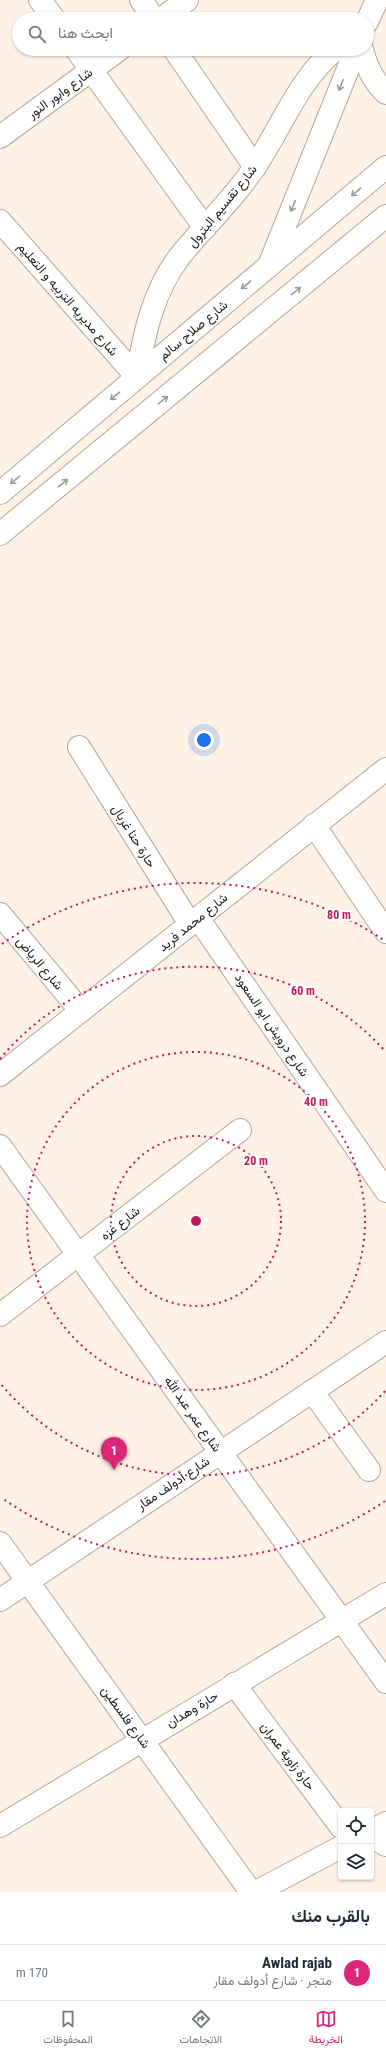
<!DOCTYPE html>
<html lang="ar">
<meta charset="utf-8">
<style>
:root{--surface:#fff;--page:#f6f6f7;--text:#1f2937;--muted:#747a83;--line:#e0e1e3;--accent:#db2777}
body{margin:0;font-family:"Roboto Condensed",Vazirmatn,sans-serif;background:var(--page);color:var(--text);direction:rtl}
.controls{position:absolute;right:12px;bottom:12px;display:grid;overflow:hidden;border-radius:4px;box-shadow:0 1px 3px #0004}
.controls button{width:36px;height:36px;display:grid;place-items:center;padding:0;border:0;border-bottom:1px solid var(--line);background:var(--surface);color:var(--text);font:20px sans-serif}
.you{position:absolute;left:204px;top:740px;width:14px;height:14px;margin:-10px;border:3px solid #fff;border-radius:50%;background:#1a73e8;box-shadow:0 0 0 6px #1a73e833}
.badge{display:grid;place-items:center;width:26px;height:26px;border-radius:50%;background:var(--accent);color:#fff;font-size:13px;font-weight:700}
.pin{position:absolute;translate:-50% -33px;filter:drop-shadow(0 1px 2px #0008)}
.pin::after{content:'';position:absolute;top:21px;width:14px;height:12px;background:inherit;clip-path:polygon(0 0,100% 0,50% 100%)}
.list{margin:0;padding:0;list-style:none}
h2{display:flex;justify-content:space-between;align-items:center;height:52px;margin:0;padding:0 16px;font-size:17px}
h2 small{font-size:13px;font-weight:400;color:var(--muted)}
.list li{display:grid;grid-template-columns:26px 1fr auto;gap:12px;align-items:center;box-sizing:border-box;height:56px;padding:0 16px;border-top:1px solid var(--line)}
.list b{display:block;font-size:15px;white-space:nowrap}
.list p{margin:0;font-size:13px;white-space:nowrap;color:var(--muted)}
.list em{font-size:13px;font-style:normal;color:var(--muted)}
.icon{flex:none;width:22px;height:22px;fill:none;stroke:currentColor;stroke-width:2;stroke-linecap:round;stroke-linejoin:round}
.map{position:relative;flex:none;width:386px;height:1892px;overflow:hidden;direction:ltr}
.search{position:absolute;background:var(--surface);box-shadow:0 1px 3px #0004;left:12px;right:12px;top:12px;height:44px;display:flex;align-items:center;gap:10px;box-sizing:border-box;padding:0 14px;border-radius:22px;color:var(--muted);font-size:15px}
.sheet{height:108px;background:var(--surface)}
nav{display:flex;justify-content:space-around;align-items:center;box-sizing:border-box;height:56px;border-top:1px solid var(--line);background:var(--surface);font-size:11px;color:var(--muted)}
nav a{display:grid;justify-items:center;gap:2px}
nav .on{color:var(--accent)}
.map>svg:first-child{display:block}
</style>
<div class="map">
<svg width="386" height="1892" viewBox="0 0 386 1892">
<rect width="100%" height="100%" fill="#fff2e5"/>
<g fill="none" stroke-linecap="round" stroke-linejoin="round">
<g stroke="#b5a798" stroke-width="24">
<g id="minor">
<path d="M40 0 54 19"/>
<path d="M141 0 154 19"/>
<path d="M161 19 187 0"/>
<path d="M367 22 377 0"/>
<path d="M76 49 205 228"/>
<path d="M174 49 255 167"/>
<path d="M362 49C366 66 373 81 386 93"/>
<path d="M0 137 120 49"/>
<path d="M0 221 137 377"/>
<path d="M270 263 356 49"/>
<path d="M137 377C144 334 153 291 180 256 204 226 233 200 254 168 281 129 298 79 336 49"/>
<path d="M0 493 386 167"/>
<path d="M0 534 386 216"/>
<path d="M79 747 190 924"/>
<path d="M314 825 386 932"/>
<path d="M0 914 81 1011"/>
<path d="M198 918 386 1191"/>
<path d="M0 1075 386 769"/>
<path d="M0 1146 386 1682"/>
<path d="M0 1315 240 1130"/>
<path d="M312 1391 369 1470"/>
<path d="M0 1543 251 1892"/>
<path d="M0 1600 386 1342"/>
<path d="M234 1684 341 1827"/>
<path d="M0 1826 386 1594"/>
<path d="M371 1831 386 1823"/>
<path d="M371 1837 386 1845"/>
<path d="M256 1892 341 1847"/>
</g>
</g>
<use href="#minor" stroke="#fff" stroke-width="22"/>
</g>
<defs><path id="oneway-shaft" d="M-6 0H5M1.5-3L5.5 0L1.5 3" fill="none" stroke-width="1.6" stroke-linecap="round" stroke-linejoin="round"/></defs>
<g stroke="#9d9b98">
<use href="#oneway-shaft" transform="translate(341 85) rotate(112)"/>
<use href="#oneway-shaft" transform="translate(356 192) rotate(140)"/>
<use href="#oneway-shaft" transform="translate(293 206) rotate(112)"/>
<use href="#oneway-shaft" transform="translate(246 285) rotate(140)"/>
<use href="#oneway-shaft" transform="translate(296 291) rotate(-39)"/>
<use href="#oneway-shaft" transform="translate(115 396) rotate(140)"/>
<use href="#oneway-shaft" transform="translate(163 400) rotate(-39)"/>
<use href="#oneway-shaft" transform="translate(15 480) rotate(140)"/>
<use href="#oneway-shaft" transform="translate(63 483) rotate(-39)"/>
</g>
<g fill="none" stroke="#c2185b" stroke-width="2" stroke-dasharray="2 4">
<circle cx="196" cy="1221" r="85"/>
<circle cx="196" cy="1221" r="169"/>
<path d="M385 1391A254 254 0 0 1 0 1383M0 1059A254 254 0 0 1 385 1051"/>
<path d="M385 1501A338 338 0 0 1 2 1498M2 944A338 338 0 0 1 385 941"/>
</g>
<g text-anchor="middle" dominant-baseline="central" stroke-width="4" stroke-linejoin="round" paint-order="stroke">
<g font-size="13" fill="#25201a" stroke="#fff">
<text transform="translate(60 93) rotate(-36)">شارع وابور النور</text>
<text transform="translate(222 206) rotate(-51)">شارع تقسيم البترول</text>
<text transform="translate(68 299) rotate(49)">شارع مديريه التربيه و التعليم</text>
<text transform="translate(193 330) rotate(-40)">شارع صلاح سالم</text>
<text transform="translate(134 836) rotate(58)">حارة حنا غربال</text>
<text transform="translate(193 922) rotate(-39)">شارع محمد فريد</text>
<text transform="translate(40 963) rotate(50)">شارع الرياض</text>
<text transform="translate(272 1025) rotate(56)">شارع درويش ابو السعود</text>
<text transform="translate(120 1223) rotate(-38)">شارع غزه</text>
<text transform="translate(193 1414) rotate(55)">شارع عمر عبد الله</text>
<text transform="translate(173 1483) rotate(-34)">شارع أدولف مقار</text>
<text transform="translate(192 1709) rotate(-31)">حارة وهدان</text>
<text transform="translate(126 1717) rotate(54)">شارع فلسطين</text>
<text transform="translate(288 1756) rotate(53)">حارة زاوية عمران</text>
</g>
</g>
<circle cx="196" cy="1221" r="6" fill="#c2185b" stroke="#fff" stroke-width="2"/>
<g font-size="12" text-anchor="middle" font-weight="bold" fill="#c2185b" stroke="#fff" stroke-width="4" stroke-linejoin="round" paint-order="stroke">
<text x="339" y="919">80 m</text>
<text x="303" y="995">60 m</text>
<text x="316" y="1106">40 m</text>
<text x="256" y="1165">20 m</text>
</g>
</svg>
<div class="controls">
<button><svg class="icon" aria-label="locate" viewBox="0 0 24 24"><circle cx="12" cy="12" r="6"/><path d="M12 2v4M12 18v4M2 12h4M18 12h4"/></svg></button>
<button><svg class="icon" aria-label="layers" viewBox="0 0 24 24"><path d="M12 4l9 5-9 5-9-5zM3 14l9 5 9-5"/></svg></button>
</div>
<div class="you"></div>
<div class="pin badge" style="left:114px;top:1470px">1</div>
<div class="search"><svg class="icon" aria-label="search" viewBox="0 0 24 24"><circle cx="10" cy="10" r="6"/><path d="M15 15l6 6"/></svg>ابحث هنا</div>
</div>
<section class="sheet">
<h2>بالقرب منك<small></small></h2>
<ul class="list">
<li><span class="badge">1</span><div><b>Awlad rajab</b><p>متجر · شارع أدولف مقار</p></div><em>170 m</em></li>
</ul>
</section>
<nav>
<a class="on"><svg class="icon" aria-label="map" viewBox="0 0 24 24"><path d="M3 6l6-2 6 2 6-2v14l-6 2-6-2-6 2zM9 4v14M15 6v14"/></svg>الخريطة</a>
<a><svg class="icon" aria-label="directions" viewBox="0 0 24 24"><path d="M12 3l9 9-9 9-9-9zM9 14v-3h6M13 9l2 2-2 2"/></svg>الاتجاهات</a>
<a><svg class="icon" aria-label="saved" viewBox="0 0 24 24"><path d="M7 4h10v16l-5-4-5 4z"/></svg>المحفوظات</a>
</nav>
